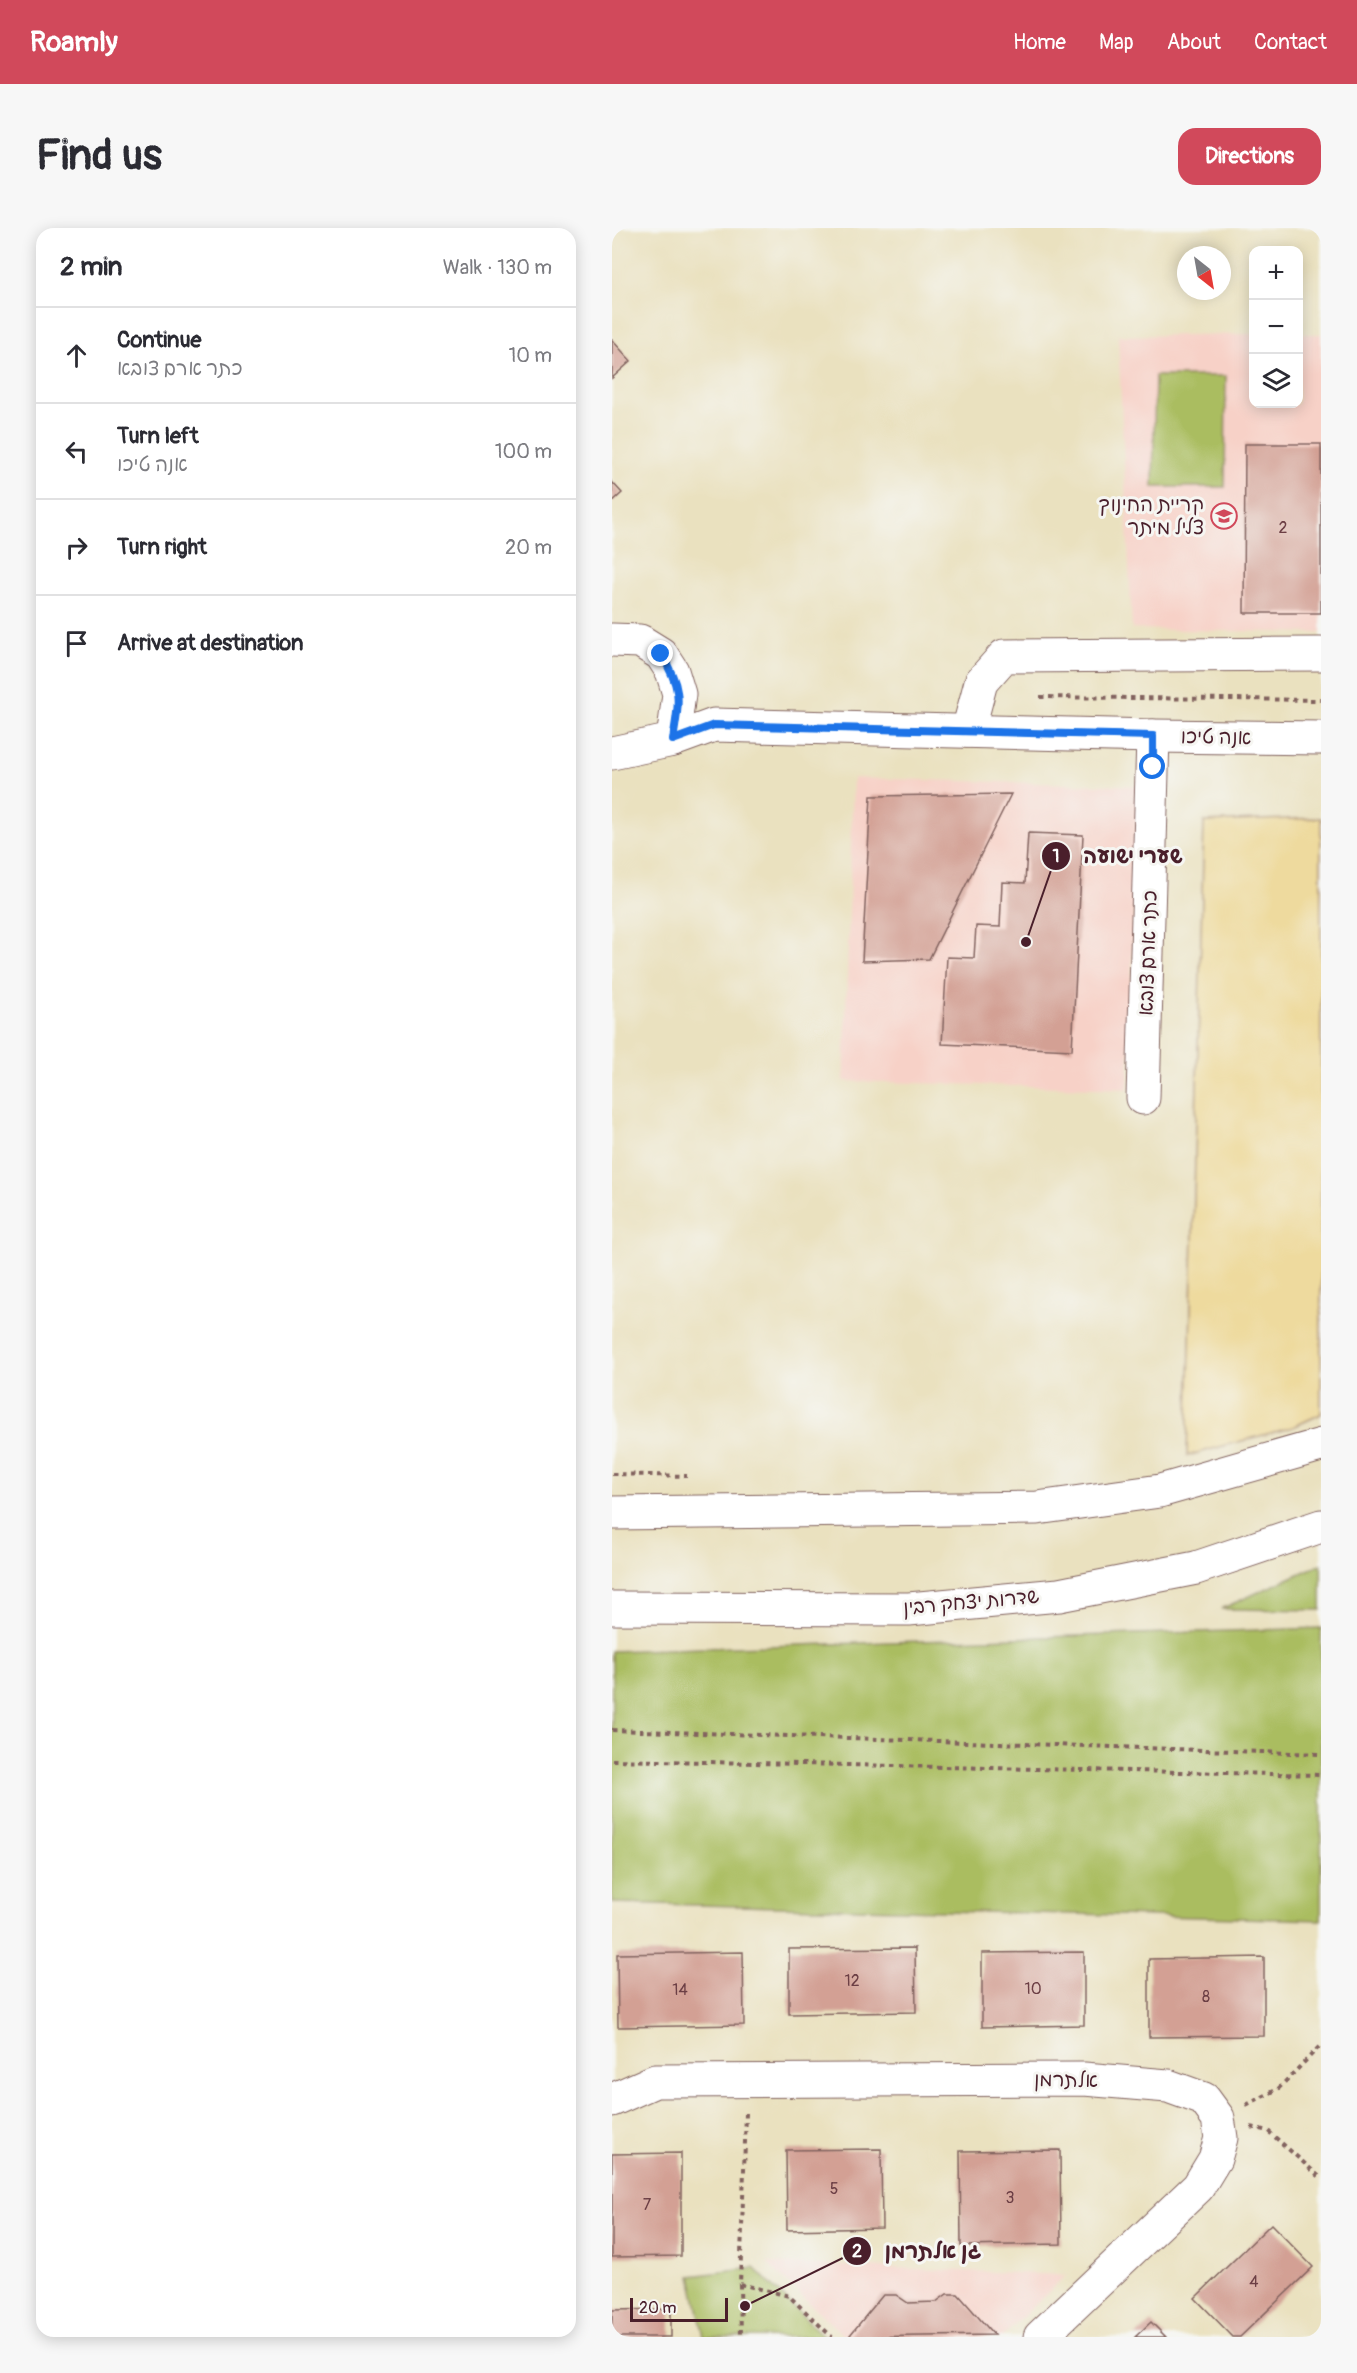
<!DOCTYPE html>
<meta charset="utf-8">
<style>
:root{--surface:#fff;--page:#f7f7f7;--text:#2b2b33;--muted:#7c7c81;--line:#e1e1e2;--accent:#d1495b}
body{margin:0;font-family:Pangolin,"Playpen Sans Hebrew",sans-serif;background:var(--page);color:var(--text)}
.controls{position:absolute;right:18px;top:18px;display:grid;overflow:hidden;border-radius:12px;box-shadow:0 3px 15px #0003}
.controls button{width:54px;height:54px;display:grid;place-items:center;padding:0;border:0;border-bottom:2px solid var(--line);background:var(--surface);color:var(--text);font:30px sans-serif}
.compass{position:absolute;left:565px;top:18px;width:54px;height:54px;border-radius:50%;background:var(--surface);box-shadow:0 3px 15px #0003;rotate:149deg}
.scale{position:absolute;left:18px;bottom:15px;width:98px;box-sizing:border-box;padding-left:6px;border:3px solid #4a1f2b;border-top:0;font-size:16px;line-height:21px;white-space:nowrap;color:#4a1f2b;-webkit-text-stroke:4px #f6f6f2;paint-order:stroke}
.stop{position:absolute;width:18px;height:18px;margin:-14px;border:4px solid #1a73e8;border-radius:50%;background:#fff}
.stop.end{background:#1a73e8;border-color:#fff;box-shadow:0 2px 6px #0008}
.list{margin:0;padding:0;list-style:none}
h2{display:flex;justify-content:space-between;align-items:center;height:78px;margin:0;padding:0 24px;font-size:26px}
h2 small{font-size:20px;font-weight:400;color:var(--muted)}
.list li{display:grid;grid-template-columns:39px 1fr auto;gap:18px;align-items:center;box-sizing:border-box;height:96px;padding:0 24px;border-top:2px solid var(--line)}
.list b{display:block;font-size:22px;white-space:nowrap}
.list p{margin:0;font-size:20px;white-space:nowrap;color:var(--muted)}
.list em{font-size:20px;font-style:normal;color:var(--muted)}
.icon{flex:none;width:33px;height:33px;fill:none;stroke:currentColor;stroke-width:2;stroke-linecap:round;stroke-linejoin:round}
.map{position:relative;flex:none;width:709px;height:2109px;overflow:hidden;border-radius:18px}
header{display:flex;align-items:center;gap:36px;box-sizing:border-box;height:84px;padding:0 30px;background:var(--accent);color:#fff}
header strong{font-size:28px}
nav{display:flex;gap:33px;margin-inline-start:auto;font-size:21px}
.intro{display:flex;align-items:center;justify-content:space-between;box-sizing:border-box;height:144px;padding:0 36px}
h1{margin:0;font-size:42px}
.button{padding:15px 27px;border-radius:18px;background:var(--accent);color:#fff;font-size:21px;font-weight:700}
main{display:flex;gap:36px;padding:0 36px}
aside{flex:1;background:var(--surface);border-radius:18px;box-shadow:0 3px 15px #0003}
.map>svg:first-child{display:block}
</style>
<header>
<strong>Roamly</strong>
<nav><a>Home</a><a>Map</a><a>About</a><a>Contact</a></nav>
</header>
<div class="intro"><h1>Find us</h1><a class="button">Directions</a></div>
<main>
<aside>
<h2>2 min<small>Walk · 130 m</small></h2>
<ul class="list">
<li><svg class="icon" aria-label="ahead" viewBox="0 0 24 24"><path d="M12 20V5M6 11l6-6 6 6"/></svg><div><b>Continue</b><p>כתר ארם צובא</p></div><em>10 m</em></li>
<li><svg class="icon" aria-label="left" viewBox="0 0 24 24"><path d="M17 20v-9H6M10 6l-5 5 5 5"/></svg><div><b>Turn left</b><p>אנה טיכו</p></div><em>100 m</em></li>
<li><svg class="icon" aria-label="right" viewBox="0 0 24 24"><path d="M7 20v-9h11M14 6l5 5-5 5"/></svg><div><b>Turn right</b></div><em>20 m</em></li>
<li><svg class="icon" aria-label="arrive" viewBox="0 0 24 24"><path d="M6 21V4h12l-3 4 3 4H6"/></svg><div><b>Arrive at destination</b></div></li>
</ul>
</aside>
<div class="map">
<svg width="709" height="2109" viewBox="0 0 709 2109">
<rect width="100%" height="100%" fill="#f6f6f2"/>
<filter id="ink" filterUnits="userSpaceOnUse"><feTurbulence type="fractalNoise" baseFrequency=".0167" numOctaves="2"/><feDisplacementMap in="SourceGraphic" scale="12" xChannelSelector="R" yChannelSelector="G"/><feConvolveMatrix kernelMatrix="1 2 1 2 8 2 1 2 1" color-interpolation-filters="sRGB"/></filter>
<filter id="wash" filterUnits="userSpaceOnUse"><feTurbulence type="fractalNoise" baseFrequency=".008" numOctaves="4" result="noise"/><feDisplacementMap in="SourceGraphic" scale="24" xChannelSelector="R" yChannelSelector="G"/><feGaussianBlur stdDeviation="1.35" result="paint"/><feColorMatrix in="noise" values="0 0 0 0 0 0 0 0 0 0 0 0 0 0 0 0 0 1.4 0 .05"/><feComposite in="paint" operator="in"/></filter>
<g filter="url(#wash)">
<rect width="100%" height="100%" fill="#eae1bf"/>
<g fill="#f7d1c7">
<path d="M641 106 642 176H686L687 106H709V405L520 401 506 108Z"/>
<path d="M241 550 526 558 516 861 232 853Z"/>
<path d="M155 2035 454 2047 390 2109H233Z"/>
</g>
<g fill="#aabd61" stroke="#7a6e46" stroke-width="1.5">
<path d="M543 148H614L613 259H541Z"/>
<path d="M709 1336V1382L609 1381Z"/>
<path d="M709 1400V1692L0 1675V1423Z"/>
<path d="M142 2040 212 2109H92L79 2048Z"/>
</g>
<path fill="#eeda9e" stroke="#9c7c64" stroke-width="1.5" d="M709 590V1186L681 1199 575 1228 592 594Z"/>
<g id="blocks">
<g fill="#d3a094">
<path d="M0 112 19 133 0 150Z"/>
<path d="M633 216H709V385H632Z"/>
<path d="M0 254 10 265 0 274Z"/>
<path d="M399 566 317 731 250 733 259 568Z"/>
<path d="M416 605 471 607 460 822 330 816 335 729 362 730 364 698 388 699 390 654 413 655Z"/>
<path d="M303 1720 304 1784 177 1786V1721Z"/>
<path d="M131 1724 132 1797 6 1799 5 1726Z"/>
<path d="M472 1724V1797L370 1799V1725Z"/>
<path d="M652 1729V1808L537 1809V1731Z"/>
<path d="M269 1921 270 2000 175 2002 174 1922Z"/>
<path d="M448 1922 449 2016 349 2018 348 1923Z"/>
<path d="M69 1925V2028L0 2029V1926Z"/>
<path d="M659 1996 701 2039 628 2109H621L583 2070Z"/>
<path d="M335 2066H346L382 2107 240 2109 238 2107 271 2067H284L296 2075 324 2074Z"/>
<path d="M59 2081V2109H0V2082Z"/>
<path d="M539 2094 554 2109H523Z"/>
</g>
</g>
</g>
<g filter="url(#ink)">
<use href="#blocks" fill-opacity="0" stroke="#82635f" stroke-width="1.5"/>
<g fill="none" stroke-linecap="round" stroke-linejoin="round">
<g stroke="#82635f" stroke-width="35">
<g id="minor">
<path d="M0 412 28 413 49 426 60 443 67 466 61 512"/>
<path d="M356 503 369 454 392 428 709 426"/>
<path d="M0 525 61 512 102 497 541 508 709 510"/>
<path d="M531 870 541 508"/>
<path d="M0 1872 43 1853 472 1851 556 1858 592 1871 606 1890 609 1910 603 1931 586 1959 428 2109"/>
</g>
</g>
<g stroke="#82635f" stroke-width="35">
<g id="major">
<path d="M0 1285 425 1280 548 1263 709 1217"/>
<path d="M0 1380 297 1381 447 1367 584 1340 709 1298"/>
</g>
</g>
<g stroke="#82635f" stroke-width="4" stroke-dasharray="4.5 4.5" stroke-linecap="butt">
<path d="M428 469 709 472"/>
<path d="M0 1246 75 1248"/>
<path d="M0 1502 709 1526"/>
<path d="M0 1532 709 1547"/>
<path d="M634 1877 666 1861 709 1817"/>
<path d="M134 1885 128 2056 177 2068 220 2109"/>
<path d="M639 1899 656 1903 709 1950"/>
<path d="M128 2056 129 2109"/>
</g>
<use href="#minor" stroke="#fff" stroke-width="33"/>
<use href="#major" stroke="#fff" stroke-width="33"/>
</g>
</g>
<g fill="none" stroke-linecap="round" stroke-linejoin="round" filter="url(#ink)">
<path stroke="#1a73e8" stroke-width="8" d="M49 426C71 461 67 473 61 512L102 497 541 508V539"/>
</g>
<defs>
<g id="school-ring" transform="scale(1.35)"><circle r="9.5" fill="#f6f6f2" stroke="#d1495b" stroke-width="1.5"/><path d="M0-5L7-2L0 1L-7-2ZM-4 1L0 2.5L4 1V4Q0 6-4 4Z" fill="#d1495b"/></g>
</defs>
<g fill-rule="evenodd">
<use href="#school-ring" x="612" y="288"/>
</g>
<g text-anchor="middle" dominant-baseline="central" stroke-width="6" stroke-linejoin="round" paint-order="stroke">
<g font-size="16" fill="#6c3f45">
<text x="671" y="300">2</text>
<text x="240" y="1753">12</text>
<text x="421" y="1761">10</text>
<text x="68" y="1762">14</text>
<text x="594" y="1769">8</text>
<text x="222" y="1961">5</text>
<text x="398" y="1970">3</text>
<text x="35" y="1977">7</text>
<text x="642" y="2054">4</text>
</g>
<g font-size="20" fill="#4a1f2b" stroke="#f6f6f2" text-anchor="end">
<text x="592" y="276">קריית החינוך<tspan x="592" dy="23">צליל מיתר</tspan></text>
</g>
<g font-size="20" fill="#4a1f2b" stroke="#f6f6f2">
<text transform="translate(604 509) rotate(1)">אנה טיכו</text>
<text transform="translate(536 725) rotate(-88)">כתר ארם צובא</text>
<text transform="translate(359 1374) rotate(-5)">שדרות יצחק רבין</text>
<text transform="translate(454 1852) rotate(1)">אלתרמן</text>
</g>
</g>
<path fill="none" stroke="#4a1f2b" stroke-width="2" d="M414 714L444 628M133 2078L245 2023"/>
<g fill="#4a1f2b" stroke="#f6f6f2" stroke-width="2">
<circle cx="414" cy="714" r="6"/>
<circle cx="133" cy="2078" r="6"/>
<circle cx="444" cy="628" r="15"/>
<circle cx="245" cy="2023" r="15"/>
</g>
<g font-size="18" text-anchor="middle" font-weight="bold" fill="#fff">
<text x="444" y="634">1</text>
<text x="245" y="2029">2</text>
</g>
<g font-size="21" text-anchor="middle" font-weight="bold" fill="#4a1f2b" stroke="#f6f6f2" stroke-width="6" stroke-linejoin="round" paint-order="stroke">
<text x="521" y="635">שערי ישועה</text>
<text x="321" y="2030">גן אלתרמן</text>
</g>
</svg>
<div class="controls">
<button>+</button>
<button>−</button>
<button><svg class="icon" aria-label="layers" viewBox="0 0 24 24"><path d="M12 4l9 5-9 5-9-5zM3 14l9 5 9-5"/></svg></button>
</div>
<svg class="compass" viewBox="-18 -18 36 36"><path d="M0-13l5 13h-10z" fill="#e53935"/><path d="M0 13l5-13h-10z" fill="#7c7c81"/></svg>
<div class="scale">20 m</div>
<div class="stop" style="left:541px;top:539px"></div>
<div class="stop end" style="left:49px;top:426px"></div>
</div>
</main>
